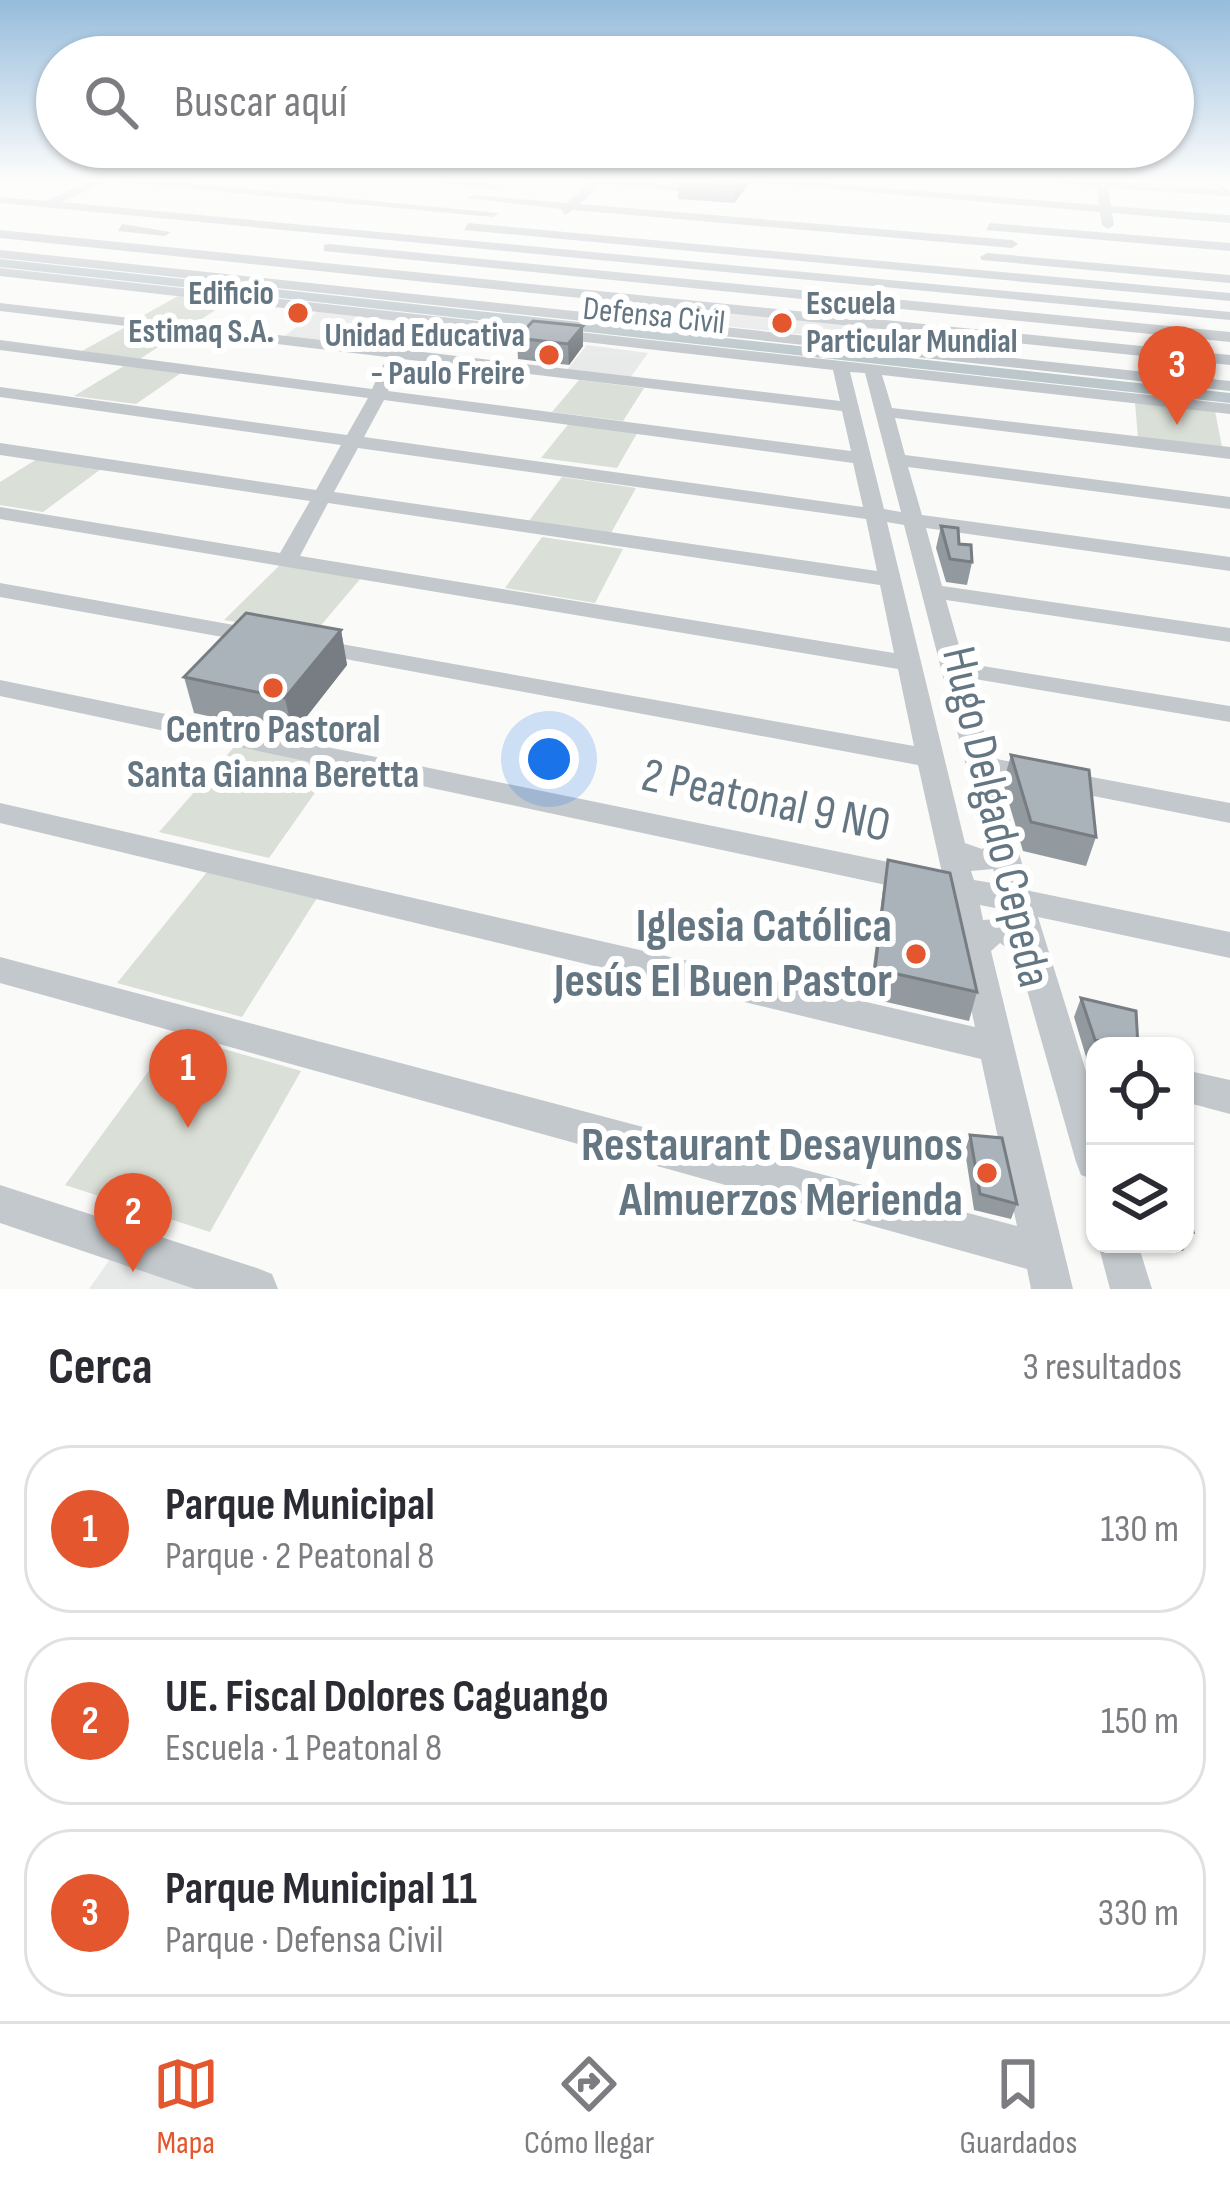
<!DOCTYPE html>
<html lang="es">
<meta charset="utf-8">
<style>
:root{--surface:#fff;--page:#f2f2f3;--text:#2b2b33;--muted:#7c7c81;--line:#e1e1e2;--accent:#e4572e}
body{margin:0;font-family:"Sofia Sans Condensed",sans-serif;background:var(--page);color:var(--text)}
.controls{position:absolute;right:36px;bottom:36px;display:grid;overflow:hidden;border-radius:24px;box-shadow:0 3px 9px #0004}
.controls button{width:108px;height:108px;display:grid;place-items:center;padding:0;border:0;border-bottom:3px solid var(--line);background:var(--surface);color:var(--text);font:60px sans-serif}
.you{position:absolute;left:549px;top:759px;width:42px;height:42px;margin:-30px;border:9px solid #fff;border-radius:50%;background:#1a73e8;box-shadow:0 0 0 18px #1a73e833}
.badge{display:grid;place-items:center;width:78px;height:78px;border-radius:50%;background:var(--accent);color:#fff;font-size:39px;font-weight:700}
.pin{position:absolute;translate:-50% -99px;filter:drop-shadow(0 3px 6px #0008)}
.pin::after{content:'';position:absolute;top:63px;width:42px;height:36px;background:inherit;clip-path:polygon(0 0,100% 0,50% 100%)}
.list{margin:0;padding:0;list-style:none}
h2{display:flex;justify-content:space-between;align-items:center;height:156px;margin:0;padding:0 48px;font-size:51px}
h2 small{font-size:39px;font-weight:400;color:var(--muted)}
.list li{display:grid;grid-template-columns:78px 1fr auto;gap:36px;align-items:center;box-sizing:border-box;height:168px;margin:0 24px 24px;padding:0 24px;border:3px solid var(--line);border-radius:48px}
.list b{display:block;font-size:45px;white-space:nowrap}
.list p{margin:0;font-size:39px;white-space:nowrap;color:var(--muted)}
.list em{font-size:39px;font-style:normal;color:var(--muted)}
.icon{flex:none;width:66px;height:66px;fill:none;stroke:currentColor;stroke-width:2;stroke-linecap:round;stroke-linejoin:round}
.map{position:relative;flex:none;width:1230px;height:1289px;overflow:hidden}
.search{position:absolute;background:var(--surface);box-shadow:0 3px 9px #0004;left:36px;right:36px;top:36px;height:132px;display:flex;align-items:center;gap:30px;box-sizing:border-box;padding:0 42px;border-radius:66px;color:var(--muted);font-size:45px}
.sheet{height:732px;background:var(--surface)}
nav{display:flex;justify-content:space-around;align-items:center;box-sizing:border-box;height:168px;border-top:3px solid var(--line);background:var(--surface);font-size:33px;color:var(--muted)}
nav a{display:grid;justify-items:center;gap:6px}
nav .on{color:var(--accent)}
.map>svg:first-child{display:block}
</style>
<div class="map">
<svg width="1230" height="1289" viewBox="0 0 1230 1289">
<rect width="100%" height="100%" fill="#fafaf8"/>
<g fill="#e8e9e9">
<path d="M691 305 886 326 880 343 679 321Z"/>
<path d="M318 311 369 316 336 343 283 337Z"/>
<path d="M587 345 648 353 630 378 566 371Z"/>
<path d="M113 1255 218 1289H89Z"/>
</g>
<g fill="#dadfd7">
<path d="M178 296 228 302 191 326 137 319Z"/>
<path d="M129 325 181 332 140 359 82 351Z"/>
<path d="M124 366 181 373 136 404 74 396Z"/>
<path d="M579 380 644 388 623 421 552 412Z"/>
<path d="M1135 402 1215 411 1222 447 1138 438Z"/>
<path d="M571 421 639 430 617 468 541 458Z"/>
<path d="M37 459 101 469 43 512 0 505V482Z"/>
<path d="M562 477 636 488 611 533 529 521Z"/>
<path d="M542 537 623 549 595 603 505 588Z"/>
<path d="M281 564 361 578 312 636 224 620Z"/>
<path d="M235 746 333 767 269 858 159 832Z"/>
<path d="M207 872 317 898 242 1017 117 983Z"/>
<path d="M175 1035 301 1071 210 1232 65 1185Z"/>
</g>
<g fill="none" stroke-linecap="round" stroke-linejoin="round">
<path fill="#bbc7cb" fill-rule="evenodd" d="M0 259 1230 393V403L0 267Z"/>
<g stroke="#b5babe" stroke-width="6">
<path id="major" d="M1213 180H1230V191Z"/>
</g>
<g fill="#c3c8cc" fill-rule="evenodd">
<path d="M93 180H156L499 213 493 217 108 181 61 202 1230 312V320L0 203V197L46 201Z"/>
<path d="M421 180H469L501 186 495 189Z"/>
<path d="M583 180H632L687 188 681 191 601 184 580 204 1012 240 1018 244 1012 248 573 210 565 215 561 209 467 198 473 195 567 203 589 183Z"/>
<path d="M729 180H782L1099 205 1097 187 1042 180H1107L1230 190V196L1108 188 1111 206 1230 215V223L1112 213 1114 225 1108 229 1102 225 1100 212Z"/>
<path d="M468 223 1230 293V301L464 230Z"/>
<path d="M990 223 1230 243V251L986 230Z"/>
<path d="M122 224 171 232 165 236 118 231Z"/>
<path d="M0 230 1230 355V365L0 238Z"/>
<path d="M329 244 1230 332V342L324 251V245Z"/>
<path d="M0 250 1230 381V391L0 258Z"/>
<path d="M987 253 1230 275V283L982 260 980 257Z"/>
<path d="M0 268 1230 404V414L882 375 892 408 1230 447V459L895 418 905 455 1230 497V509L908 467 922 515 1230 557V571L926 528 942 586 1230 628V642L946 600 964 663 1230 706V722L969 678 991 758 1230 803V823L997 777 1030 891 1230 932V958L1038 917 1095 1100V1180L1081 1175 1076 1162 1017 955 1000 943 991 951 1073 1289H1031L1027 1269 0 983V957L1017 1226 981 1059 0 823V803L975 1027 947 898 0 696V680L942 873 918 765 313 653 301 646 313 639 914 746 898 669 0 519V507L280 553 310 501 0 455V443L316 490 341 445 0 397V387L347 435 368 398 0 350V340L372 389 387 357 0 311V303L391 348 398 336 403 334 411 339 406 350 840 401 833 370 0 276ZM402 359 842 411 851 451 388 391ZM850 372 865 373 901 512 884 509ZM384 400 853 463 863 507 364 437ZM358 448 866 519 877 571 334 492ZM328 503 880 585 894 653 300 556ZM887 522 904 525 987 847 982 849 965 843ZM993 869 998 884 974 880 971 871ZM980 905 1005 910 1007 918 983 920Z"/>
<path d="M0 583 261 630 273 637 261 644 0 597Z"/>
<path d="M1185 1070 1230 1080V1114L1185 1102Z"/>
<path d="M0 1185 257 1268 272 1274 278 1289H195L0 1223Z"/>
<path d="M1098 1244H1138L1152 1289H1110Z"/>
</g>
<use href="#major" fill="#fff" fill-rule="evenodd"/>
</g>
<g fill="#929a9f">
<path d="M678 183 747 186 734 203 678 199Z"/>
<path d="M583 326V346L569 365 518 359 517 338Z"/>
<path d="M941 526 959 544 972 562 967 585 946 582 936 548Z"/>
<path d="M341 630 347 665 293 734 194 713 184 677Z"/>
<path d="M1011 755 1096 837 1086 866 1023 851 1003 783Z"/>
<path d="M888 860 977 992 969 1021 869 998 883 889Z"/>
<path d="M1081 998 1138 1046H1095V1062L1087 1060 1074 1017Z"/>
<path d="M970 1135 1017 1204 1011 1219 974 1210 965 1151Z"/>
<path d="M1185 1199 1193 1232 1183 1251 1151 1244H1185Z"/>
</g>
<g fill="#777d82">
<path d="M741 180H748L747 186 734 203 735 187Z"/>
<path d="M583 326V346L569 365 568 344Z"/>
<path d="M341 630 347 665 293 734 285 698Z"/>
</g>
<g fill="#aab3b9" stroke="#777d82" stroke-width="3">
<path d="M682 180H741L735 187 678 183Z"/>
<path d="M533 321 583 326 568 344 517 338Z"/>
<path d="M941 526 958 528 959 544 971 545 972 562 950 559Z"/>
<path d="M246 613 341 630 285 698 184 677Z"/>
<path d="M1011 755 1089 770 1096 837 1031 822Z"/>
<path d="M888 860 950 873 977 992 875 969Z"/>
<path d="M1081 998 1136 1011 1138 1046H1118L1095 1040Z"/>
<path d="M970 1135 1002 1138 1017 1204 980 1194Z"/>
<path d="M1185 1199 1193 1232 1185 1230Z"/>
</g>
<linearGradient id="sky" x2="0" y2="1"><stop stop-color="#96bcdc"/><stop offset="0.5" stop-color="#fdfdfc"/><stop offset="1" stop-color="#fdfdfc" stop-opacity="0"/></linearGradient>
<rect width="1230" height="361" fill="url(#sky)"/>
<g fill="#e4572e" stroke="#fff" stroke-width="4.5">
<circle cx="298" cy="313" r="12"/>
<circle cx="782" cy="323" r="12"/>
<circle cx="549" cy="355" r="12"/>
<circle cx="273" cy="688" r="12"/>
<circle cx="916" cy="954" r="12"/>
<circle cx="987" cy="1173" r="12"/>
</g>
<g text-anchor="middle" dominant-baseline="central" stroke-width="12" stroke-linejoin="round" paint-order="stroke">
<g font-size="33" font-weight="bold" fill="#657683" stroke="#fff" text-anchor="end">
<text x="274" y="294">Edificio<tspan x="274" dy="38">Estimaq S.A.</tspan></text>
<text x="806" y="304" text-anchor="start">Escuela<tspan x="806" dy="38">Particular Mundial</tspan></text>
<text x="525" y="336">Unidad Educativa<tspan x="525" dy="38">- Paulo Freire</tspan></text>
</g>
<g font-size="33" fill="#657683" stroke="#fff">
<text transform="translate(654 316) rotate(6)">Defensa Civil</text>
</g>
<g font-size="39" font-weight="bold" fill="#657683" stroke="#fff">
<text x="273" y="730">Centro Pastoral<tspan x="273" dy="45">Santa Gianna Beretta</tspan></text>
</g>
<g font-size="48" fill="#657683" stroke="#fff">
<text transform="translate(766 801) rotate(12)">2 Peatonal 9 NO</text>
<text transform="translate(996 817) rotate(77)">Hugo Delgado Cepeda</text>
</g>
<g font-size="48" font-weight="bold" fill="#657683" stroke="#fff" text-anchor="end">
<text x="892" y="926">Iglesia Católica<tspan x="892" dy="55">Jesús El Buen Pastor</tspan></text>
<text x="963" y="1145">Restaurant Desayunos<tspan x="963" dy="55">Almuerzos Merienda</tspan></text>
</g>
</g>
</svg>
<div class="controls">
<button><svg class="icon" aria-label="locate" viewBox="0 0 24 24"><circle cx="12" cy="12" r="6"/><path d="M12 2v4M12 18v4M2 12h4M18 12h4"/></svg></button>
<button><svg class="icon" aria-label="layers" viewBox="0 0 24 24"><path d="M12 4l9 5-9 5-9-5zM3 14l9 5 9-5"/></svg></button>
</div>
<div class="you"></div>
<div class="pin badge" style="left:188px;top:1128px">1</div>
<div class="pin badge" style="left:133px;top:1272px">2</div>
<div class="pin badge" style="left:1177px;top:425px">3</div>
<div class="search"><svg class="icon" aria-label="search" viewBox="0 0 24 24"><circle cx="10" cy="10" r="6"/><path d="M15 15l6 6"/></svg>Buscar aquí</div>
</div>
<section class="sheet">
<h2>Cerca<small>3 resultados</small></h2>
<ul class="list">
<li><span class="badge">1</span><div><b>Parque Municipal</b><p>Parque · 2 Peatonal 8</p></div><em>130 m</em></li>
<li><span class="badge">2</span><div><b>UE. Fiscal Dolores Caguango</b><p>Escuela · 1 Peatonal 8</p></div><em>150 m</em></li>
<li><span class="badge">3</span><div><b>Parque Municipal 11</b><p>Parque · Defensa Civil</p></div><em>330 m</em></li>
</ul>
</section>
<nav>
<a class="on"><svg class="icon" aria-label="map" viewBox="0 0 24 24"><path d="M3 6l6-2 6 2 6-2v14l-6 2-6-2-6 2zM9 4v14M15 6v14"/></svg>Mapa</a>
<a><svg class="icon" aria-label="directions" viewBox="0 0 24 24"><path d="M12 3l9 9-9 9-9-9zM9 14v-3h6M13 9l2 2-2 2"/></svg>Cómo llegar</a>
<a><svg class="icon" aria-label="saved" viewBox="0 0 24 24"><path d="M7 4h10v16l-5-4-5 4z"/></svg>Guardados</a>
</nav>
